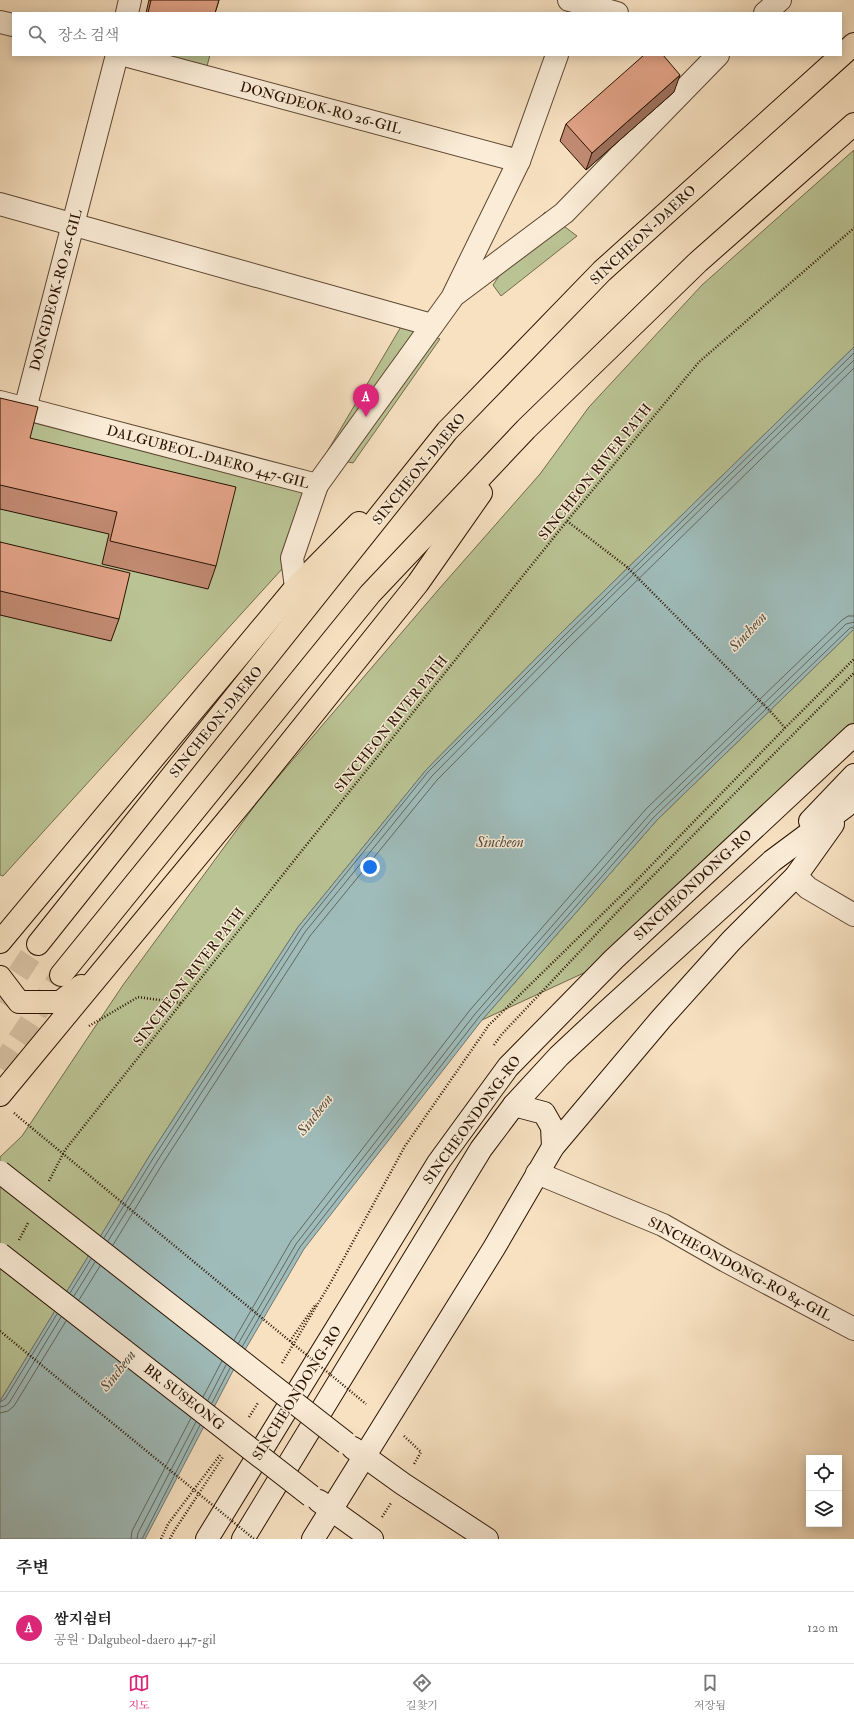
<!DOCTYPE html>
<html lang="ko">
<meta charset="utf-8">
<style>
:root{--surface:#fff;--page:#f2f2f2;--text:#222;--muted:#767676;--line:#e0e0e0;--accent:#db2777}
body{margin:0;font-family:"IM FELL Double Pica","Noto Serif KR",serif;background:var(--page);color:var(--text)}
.controls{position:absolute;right:12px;bottom:12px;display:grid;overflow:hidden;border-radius:0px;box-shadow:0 2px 10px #0003}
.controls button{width:36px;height:36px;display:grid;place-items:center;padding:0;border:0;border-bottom:1px solid var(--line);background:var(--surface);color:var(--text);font:20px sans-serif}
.you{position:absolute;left:370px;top:867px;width:14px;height:14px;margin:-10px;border:3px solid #fff;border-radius:50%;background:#1a73e8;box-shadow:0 0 0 6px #1a73e833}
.badge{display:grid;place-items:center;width:26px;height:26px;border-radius:50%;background:var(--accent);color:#fff;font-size:13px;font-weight:700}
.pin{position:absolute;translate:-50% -33px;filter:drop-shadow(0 1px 2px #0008)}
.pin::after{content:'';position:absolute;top:21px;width:14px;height:12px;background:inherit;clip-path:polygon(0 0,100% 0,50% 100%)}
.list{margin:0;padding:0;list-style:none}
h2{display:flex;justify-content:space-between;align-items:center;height:52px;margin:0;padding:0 16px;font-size:17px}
h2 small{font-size:13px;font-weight:400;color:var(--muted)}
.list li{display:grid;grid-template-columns:26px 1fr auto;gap:12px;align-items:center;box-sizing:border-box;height:72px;padding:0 16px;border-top:1px solid var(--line)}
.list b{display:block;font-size:15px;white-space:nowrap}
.list p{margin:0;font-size:13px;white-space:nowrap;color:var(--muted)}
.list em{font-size:13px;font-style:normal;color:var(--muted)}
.icon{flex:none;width:22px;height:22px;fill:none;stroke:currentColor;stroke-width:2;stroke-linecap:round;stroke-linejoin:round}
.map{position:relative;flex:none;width:854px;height:1539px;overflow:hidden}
.search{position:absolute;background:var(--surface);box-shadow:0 2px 10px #0003;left:12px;right:12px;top:12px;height:44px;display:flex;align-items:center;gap:10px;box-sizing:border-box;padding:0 14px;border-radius:0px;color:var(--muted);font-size:15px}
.sheet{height:124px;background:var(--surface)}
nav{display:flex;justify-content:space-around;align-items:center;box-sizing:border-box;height:56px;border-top:1px solid var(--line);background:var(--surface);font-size:11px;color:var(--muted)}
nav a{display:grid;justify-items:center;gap:2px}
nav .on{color:var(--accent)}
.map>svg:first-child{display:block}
</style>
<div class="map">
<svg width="854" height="1539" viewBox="0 0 854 1539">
<rect width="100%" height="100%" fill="#f7e1c1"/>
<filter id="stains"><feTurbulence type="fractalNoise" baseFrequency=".005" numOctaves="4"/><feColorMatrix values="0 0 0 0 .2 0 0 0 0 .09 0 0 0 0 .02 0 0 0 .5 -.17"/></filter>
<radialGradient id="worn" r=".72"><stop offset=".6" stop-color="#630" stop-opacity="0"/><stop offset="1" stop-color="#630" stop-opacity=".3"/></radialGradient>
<g fill="#bac394" stroke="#726a4a">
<path d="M124 55H210L204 77Z"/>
<path d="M854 150V347L559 635 426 770 298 927 150 1155 0 1401V1157L22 1136 123 985 261 797 439 589 540 474 589 407 702 285Z"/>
<path d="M545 212 577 236 501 296 493 285 524 238Z"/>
<path d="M402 325 440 339 353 463 324 457Z"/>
<path d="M0 403 317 485 292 558 3 876 0 875Z"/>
<path d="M854 629V735L614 959 482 1020 657 820Z"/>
</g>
<path fill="#9fbcba" stroke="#707870" d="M854 347V629L657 820 482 1020 304 1249 235 1367 145 1539H0V1401L150 1155 298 927 426 770 559 635Z"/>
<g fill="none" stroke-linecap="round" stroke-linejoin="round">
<g stroke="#64675e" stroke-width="1">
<path d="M104 1238 154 1157 301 929 428 772 562 638 854 353"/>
<path d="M108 1241 158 1160 305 932 432 776 565 641 854 360"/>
<path d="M113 1245 163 1163 310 936 437 780 570 646 854 368"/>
<path d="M70 1293 91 1259"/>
<path d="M74 1296 95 1262"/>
<path d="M79 1300 100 1266"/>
<path d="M234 1340 291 1241 470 1010 646 809 842 620 848 616H854"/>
<path d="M238 1344 296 1244 475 1014 651 813 846 624 854 622"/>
<path d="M242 1347 300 1247 479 1017 654 817 850 628 854 627"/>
<path d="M203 1397 222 1361"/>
<path d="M208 1400 226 1365"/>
<path d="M0 1402 5 1399 57 1314"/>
<path d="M212 1403 230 1368"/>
<path d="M0 1407 5 1406 9 1403 61 1317"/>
<path d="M0 1413 8 1411 14 1406 66 1321"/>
<path d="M131 1539 132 1531 191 1418"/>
<path d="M137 1539 138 1533 196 1422"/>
<path d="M142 1539 200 1425"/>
</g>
<g stroke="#d8c2a4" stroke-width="22" stroke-dasharray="22 11" stroke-linecap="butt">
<path d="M0 1002 38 944"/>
<path d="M0 1068 61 975"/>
</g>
<g stroke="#5d4631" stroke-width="24">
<g id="minor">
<path d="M569 0 617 13"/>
<path d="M127 13 130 0"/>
<path d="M765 13 780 0"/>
<path d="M0 22 13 25"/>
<path d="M124 55 519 161"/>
<path d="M0 204 432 325"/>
<path d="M456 294 564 213 718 55"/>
<path d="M0 402 317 485 452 298 519 161 557 55"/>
<path d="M25 409 117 55"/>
<path d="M796 876 808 888 854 915"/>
<path d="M537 1173 663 1225 726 1261 854 1329"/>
</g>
</g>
<g stroke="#5d4631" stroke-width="24">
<path id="tertiary" d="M296 587 292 558 317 485"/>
</g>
<g stroke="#2a1201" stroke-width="24">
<g id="secondary">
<path d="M810 821 854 775"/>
<path d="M514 1105 544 1113 552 1127 553 1147"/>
<path d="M353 1448 403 1484 487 1539"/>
<path d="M319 1501 372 1539"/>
<path d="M207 1539 438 1163 508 1067 614 959 854 735"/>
<path d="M243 1539 481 1149 514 1105 559 1056 605 1013 772 861 854 800"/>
<path d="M313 1539 494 1248 553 1147 661 1019 731 941 796 876 833 824"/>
</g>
</g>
<g stroke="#2a1201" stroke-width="24">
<g id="trunk">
<path d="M0 942 296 587 359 523"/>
<path d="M38 944 447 431 602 271 854 44"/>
<path d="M61 975 370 594 526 429 698 262 854 124"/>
<path d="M0 977 19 1002H60L81 986"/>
<path d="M0 1095 253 789 418 583 481 493"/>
</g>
</g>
<g stroke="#2a1201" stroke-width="2.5" stroke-dasharray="1 2" stroke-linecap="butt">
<path d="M567 521 627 567 772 713 785 728"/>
<path d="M89 1026 138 997 181 1003"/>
<path d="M494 1045 502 1034 618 911 854 673"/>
<path d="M14 1113 21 1119"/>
<path d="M49 1181 65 1150 300 853 567 521 699 362 854 228"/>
<path d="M19 1240 28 1223"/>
<path d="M290 1341 316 1304"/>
<path d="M282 1363 331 1282 405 1146 489 1025 635 882 785 728 854 659"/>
<path d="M249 1417 258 1403"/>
<path d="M404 1436 421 1452 414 1464"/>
<path d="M382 1517 391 1503"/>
<path d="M161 1539 168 1524 220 1455"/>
<path d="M170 1539 174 1531 223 1457"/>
</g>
<use href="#minor" stroke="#faecd7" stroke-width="22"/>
<use href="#tertiary" stroke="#faecd7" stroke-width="22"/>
<use href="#secondary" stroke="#faecd7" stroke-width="22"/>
<use href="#trunk" stroke="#f7e1c1" stroke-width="22"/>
<g stroke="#2a1201" stroke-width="24" stroke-linecap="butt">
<g id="secondary-bridge">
<path d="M0 1172 346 1443"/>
<path d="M0 1254 311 1496"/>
</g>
</g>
<g stroke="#2a1201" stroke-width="2.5" stroke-dasharray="1 2" stroke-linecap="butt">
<path d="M21 1119 366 1404"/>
<path d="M0 1331 254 1539"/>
</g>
<use href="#secondary-bridge" stroke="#faecd7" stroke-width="22"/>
</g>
<g fill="#c18a72" stroke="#2a1201">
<path d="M149 0H219L215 13H146Z"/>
<path d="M674 92 586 170 560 141 566 124Z"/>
<path d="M0 398 30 438 216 566 208 589 102 564 109 534 0 509Z"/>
<path d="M0 542 119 619 111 641 0 615Z"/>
</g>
<path fill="#9d715d" stroke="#2a1201" d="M680 75 674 92 586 170 592 153Z"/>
<g fill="#e0a185" stroke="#2a1201">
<path d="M151 0H219L215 13H148Z"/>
<path d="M644 55H663L680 75 592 153 566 124Z"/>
<path d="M0 398 38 407 30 438 236 487 216 566 110 541 117 512 0 485Z"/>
<path d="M0 542 130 573 119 619 0 591Z"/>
</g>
<g text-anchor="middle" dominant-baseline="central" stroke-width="3" stroke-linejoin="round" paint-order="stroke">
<g font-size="14" fill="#2a1201" stroke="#faecd7">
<text transform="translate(321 108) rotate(15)">DONGDEOK-RO 26-GIL</text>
<text transform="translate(643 235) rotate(-43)">SINCHEON-DAERO</text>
<text transform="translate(56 290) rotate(-75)">DONGDEOK-RO 26-GIL</text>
<text transform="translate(208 457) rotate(15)">DALGUBEOL-DAERO 447-GIL</text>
<text transform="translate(419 469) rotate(-51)">SINCHEON-DAERO</text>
<text transform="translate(595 472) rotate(-51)">SINCHEON RIVER PATH</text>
<text transform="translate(216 722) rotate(-51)">SINCHEON-DAERO</text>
<text transform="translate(391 724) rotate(-51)">SINCHEON RIVER PATH</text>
<text transform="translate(693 885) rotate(-43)">SINCHEONDONG-RO</text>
<text transform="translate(189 977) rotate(-52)">SINCHEON RIVER PATH</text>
<text transform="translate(472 1120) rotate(-54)">SINCHEONDONG-RO</text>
<text transform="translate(740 1269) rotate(28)">SINCHEONDONG-RO 84-GIL</text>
<text transform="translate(297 1393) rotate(-58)">SINCHEONDONG-RO</text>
<text transform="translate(184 1397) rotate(38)">BR. SUSEONG</text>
</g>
<g font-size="15" font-style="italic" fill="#534e42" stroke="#faecd7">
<text transform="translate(748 632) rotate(-47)">Sincheon</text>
<text x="500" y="842">Sincheon</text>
<text transform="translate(315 1115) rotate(-52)">Sincheon</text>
<text transform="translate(118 1371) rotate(-52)">Sincheon</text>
</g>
</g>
<rect width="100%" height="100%" filter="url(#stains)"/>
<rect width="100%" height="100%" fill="url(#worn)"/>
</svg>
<div class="controls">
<button><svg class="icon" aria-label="locate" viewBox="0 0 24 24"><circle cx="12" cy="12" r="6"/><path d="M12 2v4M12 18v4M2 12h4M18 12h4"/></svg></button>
<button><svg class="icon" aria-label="layers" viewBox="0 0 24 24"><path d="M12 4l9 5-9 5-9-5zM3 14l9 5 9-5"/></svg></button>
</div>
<div class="you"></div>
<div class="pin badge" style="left:366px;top:417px">A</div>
<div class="search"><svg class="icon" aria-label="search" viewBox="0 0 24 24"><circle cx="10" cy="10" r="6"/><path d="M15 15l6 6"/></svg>장소 검색</div>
</div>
<section class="sheet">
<h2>주변<small></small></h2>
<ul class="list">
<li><span class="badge">A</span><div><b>쌈지쉼터</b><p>공원 · Dalgubeol-daero 447-gil</p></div><em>120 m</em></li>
</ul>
</section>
<nav>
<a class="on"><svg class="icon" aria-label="map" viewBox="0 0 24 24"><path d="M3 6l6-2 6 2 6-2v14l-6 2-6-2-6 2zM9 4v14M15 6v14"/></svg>지도</a>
<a><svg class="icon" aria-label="directions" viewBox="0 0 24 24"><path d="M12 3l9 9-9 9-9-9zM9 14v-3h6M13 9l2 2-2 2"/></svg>길찾기</a>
<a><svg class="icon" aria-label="saved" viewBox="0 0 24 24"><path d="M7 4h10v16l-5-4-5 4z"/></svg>저장됨</a>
</nav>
